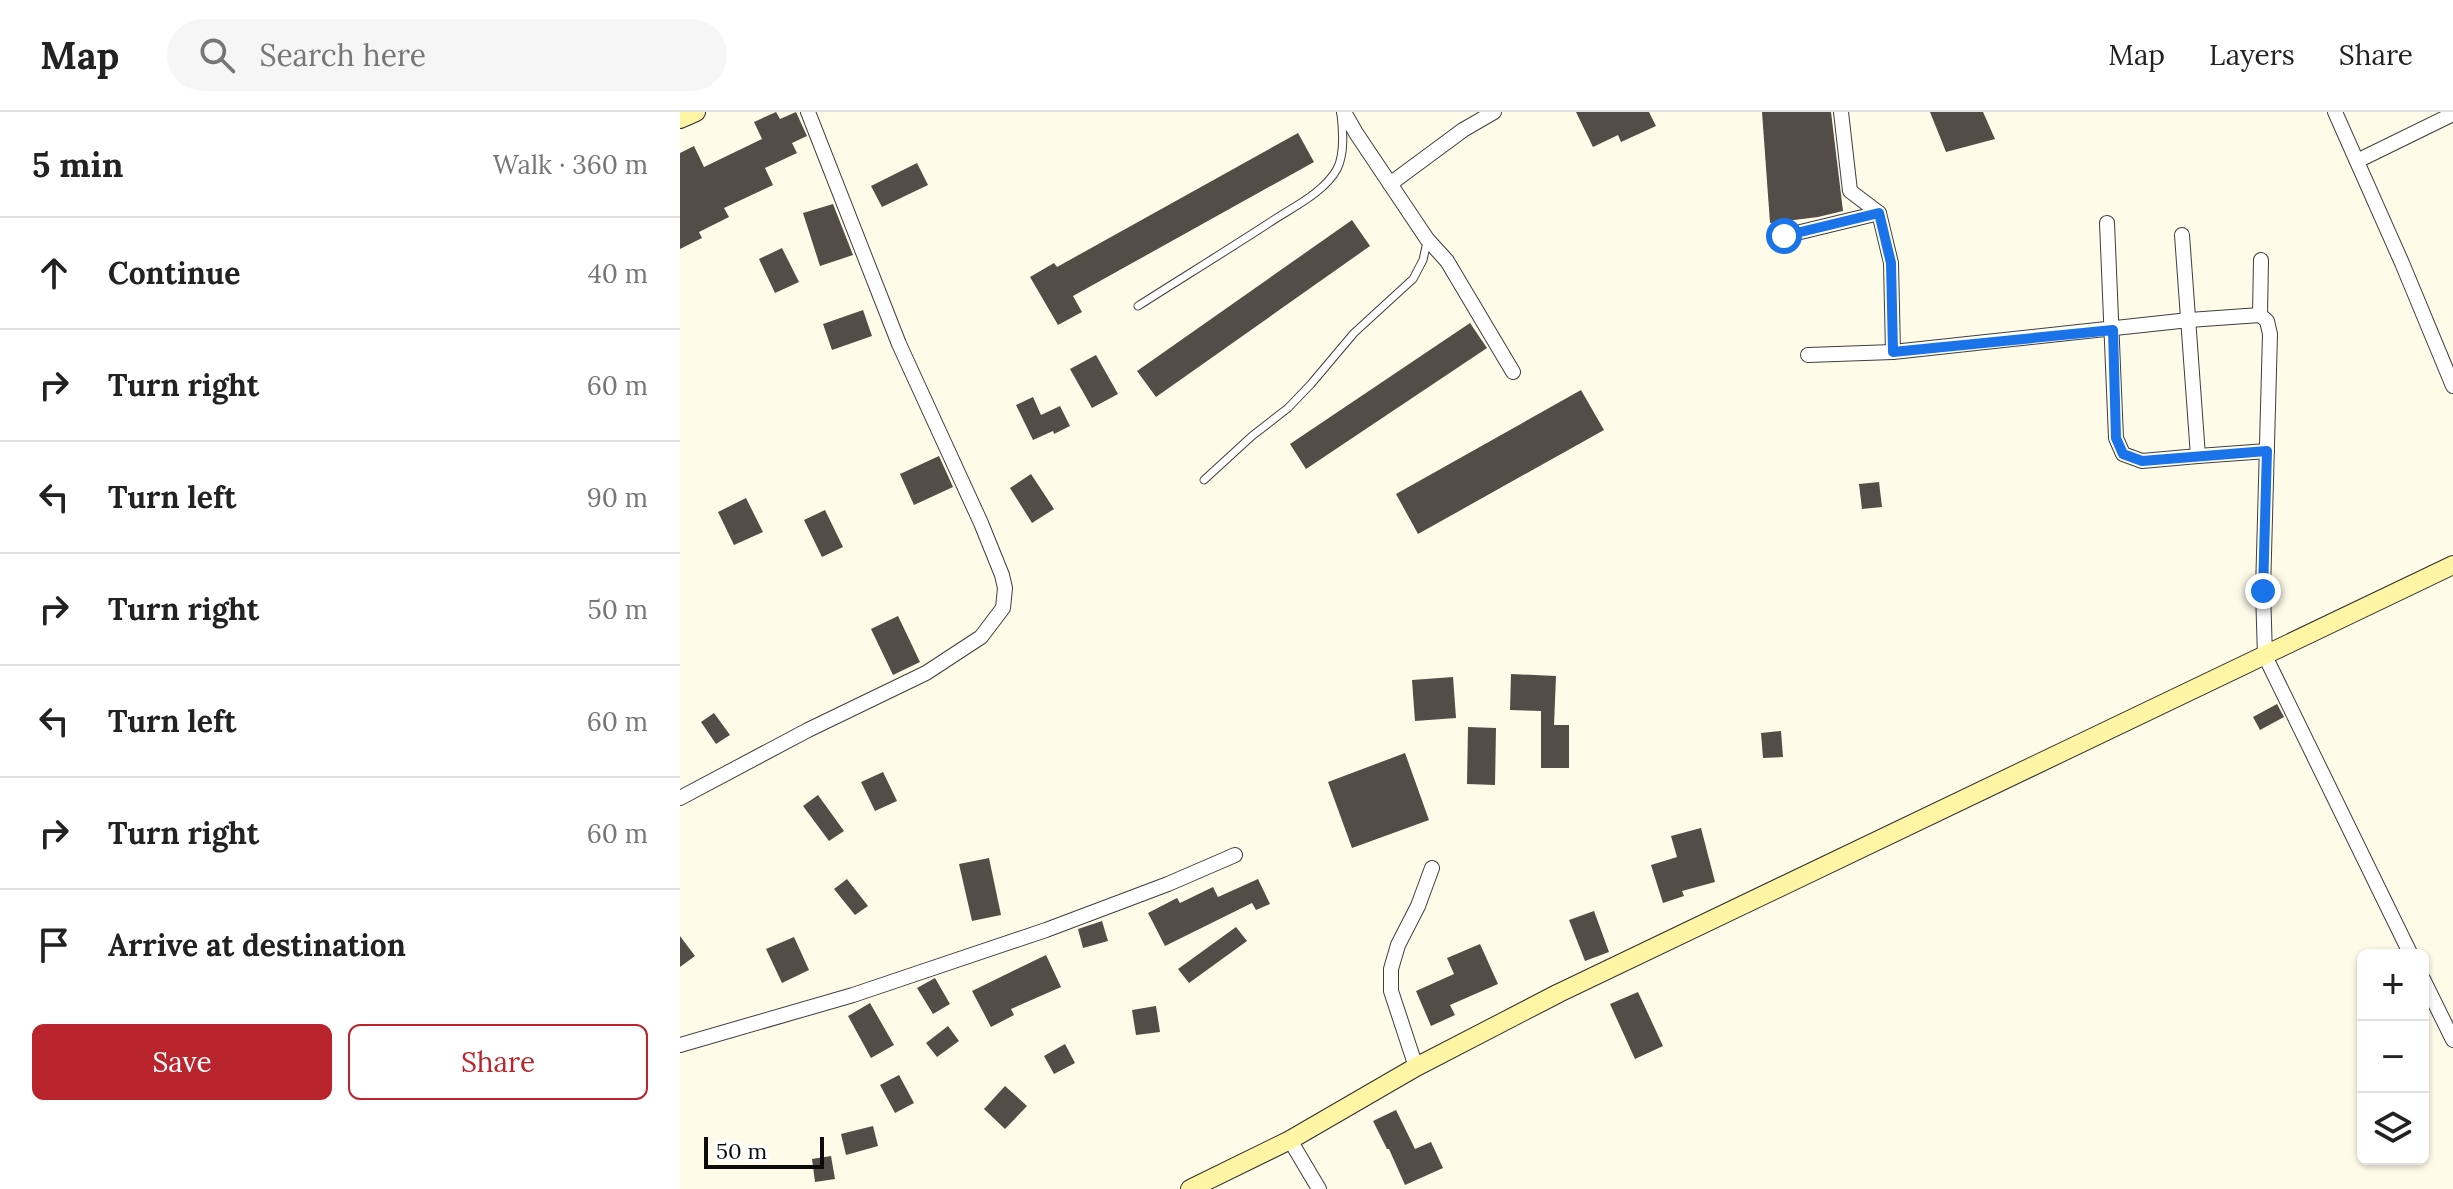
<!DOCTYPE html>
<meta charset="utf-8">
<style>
:root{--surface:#fff;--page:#f6f6f6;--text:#222;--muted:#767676;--line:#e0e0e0;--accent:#ba242c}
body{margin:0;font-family:Lora,serif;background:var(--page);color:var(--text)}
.controls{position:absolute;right:24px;bottom:24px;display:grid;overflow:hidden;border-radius:12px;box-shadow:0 2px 6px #0004}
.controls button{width:72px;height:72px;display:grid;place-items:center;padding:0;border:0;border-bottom:2px solid var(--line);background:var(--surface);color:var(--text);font:40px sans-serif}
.scale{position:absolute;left:24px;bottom:20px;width:120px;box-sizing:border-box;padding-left:8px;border:4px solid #0b0b0b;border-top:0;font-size:22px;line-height:28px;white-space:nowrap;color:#0b0b0b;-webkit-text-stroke:6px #fff;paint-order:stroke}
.stop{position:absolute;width:24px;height:24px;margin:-18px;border:6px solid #1a73e8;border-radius:50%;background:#fff}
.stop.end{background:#1a73e8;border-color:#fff;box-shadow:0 2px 8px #0008}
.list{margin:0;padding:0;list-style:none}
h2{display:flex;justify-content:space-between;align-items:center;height:104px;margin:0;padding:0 32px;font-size:34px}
h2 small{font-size:26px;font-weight:400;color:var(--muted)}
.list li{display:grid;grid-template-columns:52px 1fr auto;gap:24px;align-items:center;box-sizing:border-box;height:112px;padding:0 32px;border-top:2px solid var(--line)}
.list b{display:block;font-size:30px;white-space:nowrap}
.list em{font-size:26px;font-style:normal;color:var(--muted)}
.actions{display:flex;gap:16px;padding:24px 32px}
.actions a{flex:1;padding:18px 0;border:2px solid var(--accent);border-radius:12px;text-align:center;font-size:28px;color:var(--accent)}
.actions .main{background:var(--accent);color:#fff}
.icon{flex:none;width:44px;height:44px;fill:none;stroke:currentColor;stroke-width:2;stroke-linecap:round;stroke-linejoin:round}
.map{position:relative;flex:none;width:1773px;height:1077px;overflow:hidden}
header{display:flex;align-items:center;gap:48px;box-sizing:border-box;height:112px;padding:0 40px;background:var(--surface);border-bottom:2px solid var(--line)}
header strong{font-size:38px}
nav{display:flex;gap:44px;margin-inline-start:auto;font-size:28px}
.search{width:560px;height:72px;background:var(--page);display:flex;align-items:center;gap:20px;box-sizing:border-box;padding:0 28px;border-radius:44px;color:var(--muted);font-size:30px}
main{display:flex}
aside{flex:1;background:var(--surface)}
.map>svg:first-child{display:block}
</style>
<header>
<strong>Map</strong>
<div class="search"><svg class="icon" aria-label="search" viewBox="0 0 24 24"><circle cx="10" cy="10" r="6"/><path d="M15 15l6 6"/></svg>Search here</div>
<nav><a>Map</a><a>Layers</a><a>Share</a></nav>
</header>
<main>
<aside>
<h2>5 min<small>Walk · 360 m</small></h2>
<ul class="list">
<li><svg class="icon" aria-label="ahead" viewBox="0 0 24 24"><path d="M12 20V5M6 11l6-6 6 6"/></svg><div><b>Continue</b></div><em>40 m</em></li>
<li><svg class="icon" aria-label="right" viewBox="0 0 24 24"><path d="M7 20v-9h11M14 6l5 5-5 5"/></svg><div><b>Turn right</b></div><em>60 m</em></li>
<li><svg class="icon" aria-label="left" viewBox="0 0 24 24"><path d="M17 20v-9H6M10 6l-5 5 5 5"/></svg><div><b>Turn left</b></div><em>90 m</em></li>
<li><svg class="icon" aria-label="right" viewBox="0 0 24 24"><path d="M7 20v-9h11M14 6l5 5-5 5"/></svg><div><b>Turn right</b></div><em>50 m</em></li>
<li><svg class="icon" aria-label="left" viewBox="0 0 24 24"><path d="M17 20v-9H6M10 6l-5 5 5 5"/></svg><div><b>Turn left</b></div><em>60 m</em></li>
<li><svg class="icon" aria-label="right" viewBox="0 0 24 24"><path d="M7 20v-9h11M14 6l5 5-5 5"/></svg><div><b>Turn right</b></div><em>60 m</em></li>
<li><svg class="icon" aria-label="arrive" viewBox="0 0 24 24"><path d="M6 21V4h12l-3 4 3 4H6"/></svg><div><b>Arrive at destination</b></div></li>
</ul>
<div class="actions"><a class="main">Save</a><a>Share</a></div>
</aside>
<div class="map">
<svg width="1773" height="1077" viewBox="0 0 1773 1077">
<rect width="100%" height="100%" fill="#fffbe9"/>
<g fill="#534c47">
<path d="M96 0 100 7 116 0 127 24 112 31 117 41 85 56 93 73 44 96 49 105 19 120 22 126 0 137V41L14 34 24 55 82 27 74 10Z"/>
<path d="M896 0H969L976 14 941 30 938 23 913 35Z"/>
<path d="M1082 0H1151L1163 99 1138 105 1090 111Z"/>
<path d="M1250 0H1303L1315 27 1266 40Z"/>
<path d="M618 21 634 50 393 184 402 200 378 213 350 165 374 151 377 155Z"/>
<path d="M237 51 248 73 202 95 191 74Z"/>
<path d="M153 92 173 143 140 154 123 101Z"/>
<path d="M672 108 690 134 476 285 457 259Z"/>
<path d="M102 136 119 170 95 181 79 147Z"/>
<path d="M183 198 192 224 152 238 143 212Z"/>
<path d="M790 211 807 236 626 357 610 332Z"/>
<path d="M416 243 438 282 412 296 390 257Z"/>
<path d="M901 278 924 318 738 422 716 382Z"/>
<path d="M353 285 361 303 380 294 390 314 374 322 373 319 353 328 336 293Z"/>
<path d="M259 344 273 375 234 393 220 362Z"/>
<path d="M351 362 374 397 352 411 330 376Z"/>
<path d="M1199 370 1202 395 1182 397 1179 372Z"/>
<path d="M66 386 83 420 54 433 38 400Z"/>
<path d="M145 398 163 435 142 445 124 408Z"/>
<path d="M218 504 240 550 213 563 191 517Z"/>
<path d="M831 562 876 564 874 613H889V656H861V599L830 598Z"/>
<path d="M773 565 776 606 735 609 732 568Z"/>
<path d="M1597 592 1604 605 1580 618 1573 605Z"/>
<path d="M34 601 50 623 36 632 21 610Z"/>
<path d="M788 615 816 616 815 673 787 672Z"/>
<path d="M1101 619 1103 645 1083 646 1081 621Z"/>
<path d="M725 641 749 708 672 736 648 670Z"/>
<path d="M203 660 217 689 195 699 181 670Z"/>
<path d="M138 683 164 719 149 729 123 694Z"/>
<path d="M1021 716 1035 770 1002 779 1004 784 983 791 971 753 997 745 991 724Z"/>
<path d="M309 746 321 803 292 809 279 752Z"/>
<path d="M167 767 188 794 175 803 154 777Z"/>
<path d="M578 767 590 792 576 798 572 791 485 834 468 801 497 786 500 791 533 775 538 785Z"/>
<path d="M914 799 929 840 905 849 889 808Z"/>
<path d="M422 809 428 829 403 836 398 817Z"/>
<path d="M556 815 567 829 509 871 498 857Z"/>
<path d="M0 824 15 844 0 855Z"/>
<path d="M114 825 129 858 102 871 86 837Z"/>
<path d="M800 832 818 872 770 893 775 903 751 914 736 879 774 862 767 846Z"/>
<path d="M366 843 381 875 331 897 334 903 311 915 292 879Z"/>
<path d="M255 866 270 892 253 902 237 876Z"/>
<path d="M958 880 983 934 955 947 930 892Z"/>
<path d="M190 891 214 933 191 946 168 904Z"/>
<path d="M476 894 480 920 456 923 452 898Z"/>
<path d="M268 914 279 929 257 945 246 931Z"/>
<path d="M385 932 395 951 374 962 364 944Z"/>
<path d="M219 963 234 991 215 1001 200 973Z"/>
<path d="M325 974 347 994 325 1017 304 997Z"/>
<path d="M716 998 735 1037 751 1030 763 1056 725 1073 709 1037H707L693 1009Z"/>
<path d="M193 1014 198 1034 166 1043 161 1022Z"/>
<path d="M151 1044 155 1067 135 1070 132 1047Z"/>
</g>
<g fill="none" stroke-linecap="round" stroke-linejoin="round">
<g stroke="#3e3e3e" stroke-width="9">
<g id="lane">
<path d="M458 194C502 166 546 139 589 111 611 96 644 81 657 57 665 42 663 19 661 2"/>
<path d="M524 368 572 324 608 296 631 272 674 221 733 167 743 148 747 130"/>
</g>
</g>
<g stroke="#3e3e3e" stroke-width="16">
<g id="street">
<path d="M664 0 676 21 747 127 767 149 833 260"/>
<path d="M1161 0 1170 79 1199 101 1211 151 1213 240 1509 208 1580 203 1587 209 1590 222 1583 479 1585 544 1731 843"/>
<path d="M1655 0 1722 151 1773 274"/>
<path d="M1677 49 1773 2"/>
<path d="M710 72 783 18 814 0"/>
<path d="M1427 111 1436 326 1443 342 1462 349 1518 344"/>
<path d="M1502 123 1518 344 1587 339"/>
<path d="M1104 124 1199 101"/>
<path d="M1580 203 1581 148"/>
<path d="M1128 243 1213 240"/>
<path d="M0 686 128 618 246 561 301 525 323 496 325 476 322 463 301 411 219 232 128 0"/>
<path d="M1743 867 1773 928"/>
<path d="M0 933 173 883 366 818 488 772 555 743"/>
<path d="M736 955 711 879V857L718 833 738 794 752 756"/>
<path d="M610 1028 639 1077"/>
</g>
</g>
<g stroke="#2d2d2d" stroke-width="20">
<g id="secondary">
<path d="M0 7 16 0"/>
<path d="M510 1077 610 1028 736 955 879 881 1773 453"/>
</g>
</g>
<use href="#lane" stroke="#fff" stroke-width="7"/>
<use href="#street" stroke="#fff" stroke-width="14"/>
<use href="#secondary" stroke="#fff5a4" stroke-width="18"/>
</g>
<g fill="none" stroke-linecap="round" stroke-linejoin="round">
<path stroke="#1a73e8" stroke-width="10" d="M1104 124 1199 101 1211 151 1213 240 1433 218 1436 326 1443 342 1462 349 1587 339 1583 479"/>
</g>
</svg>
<div class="controls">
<button>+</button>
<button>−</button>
<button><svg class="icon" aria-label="layers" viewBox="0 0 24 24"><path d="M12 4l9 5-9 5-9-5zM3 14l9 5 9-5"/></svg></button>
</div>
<div class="scale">50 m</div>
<div class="stop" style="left:1104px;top:124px"></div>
<div class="stop end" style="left:1583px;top:479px"></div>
</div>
</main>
